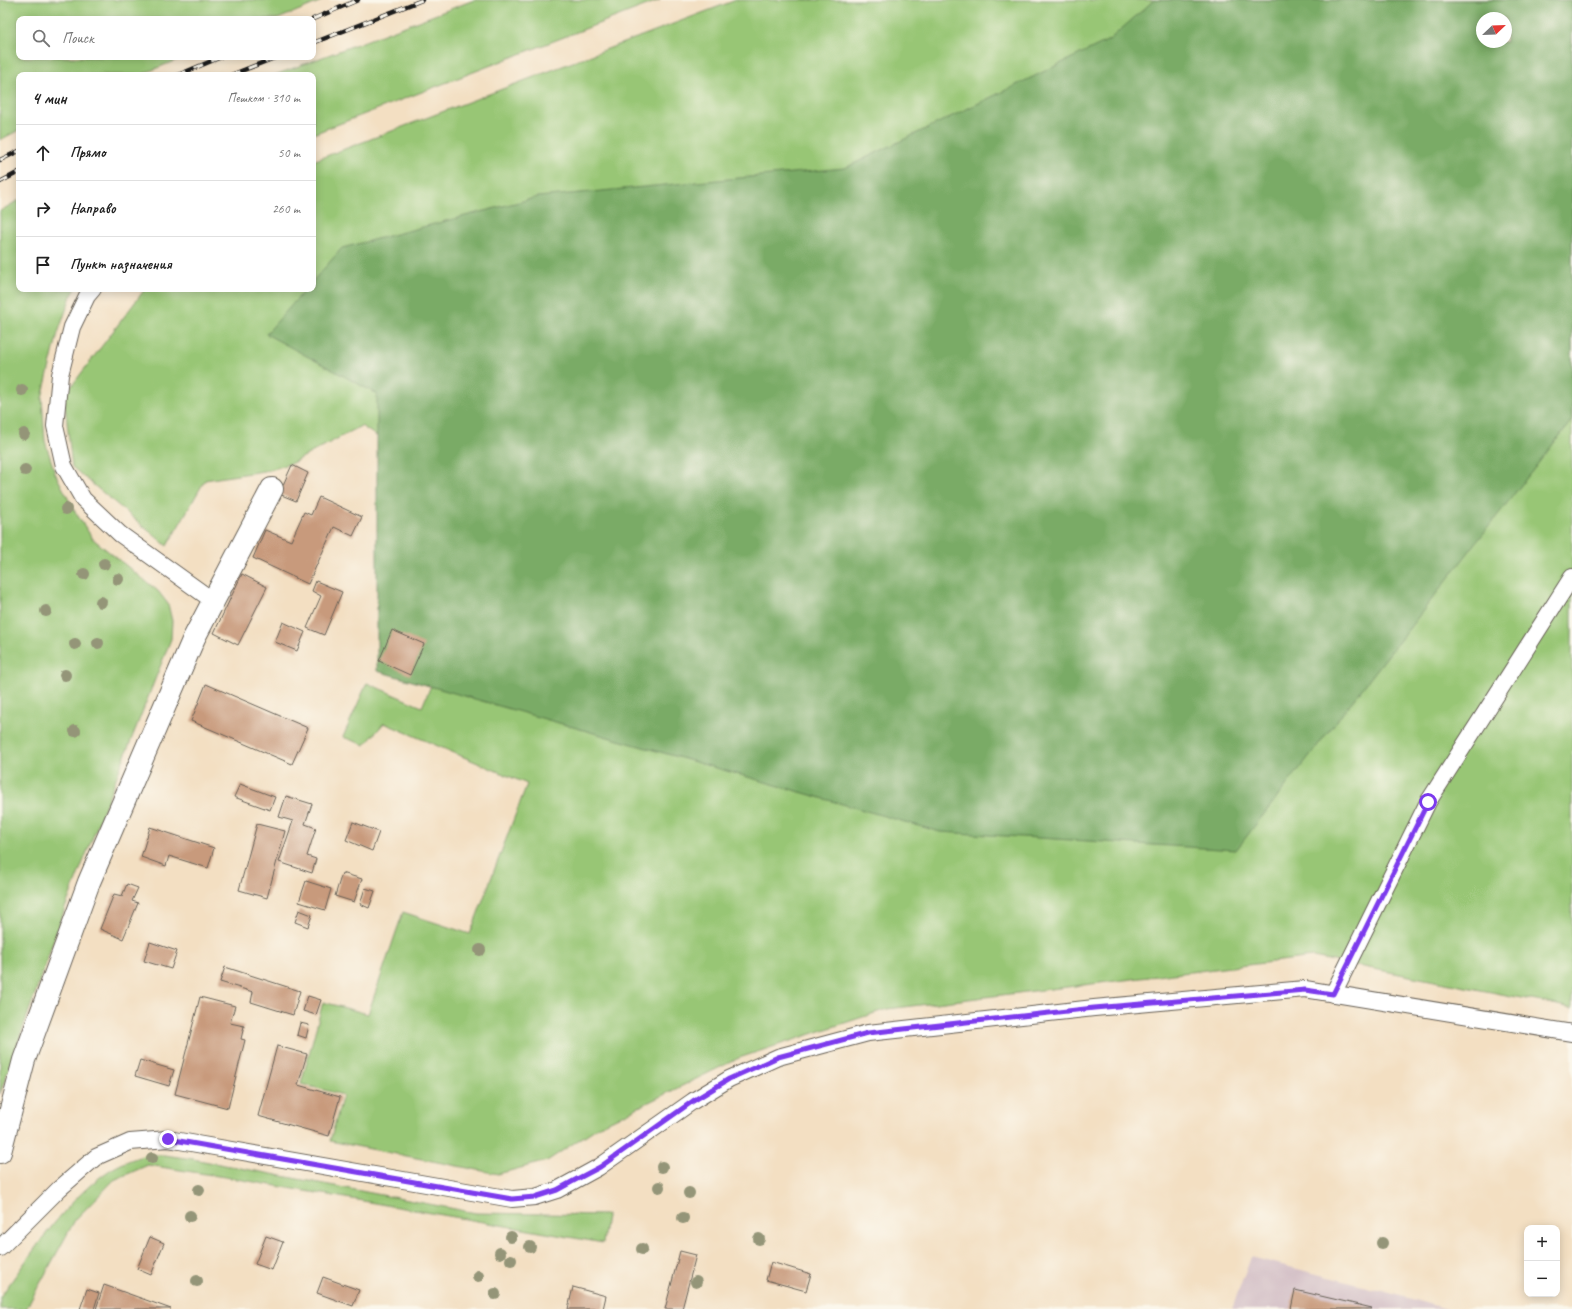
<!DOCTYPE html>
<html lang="ru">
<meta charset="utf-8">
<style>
:root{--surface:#fff;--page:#f6f6f6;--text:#222;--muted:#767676;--line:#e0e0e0}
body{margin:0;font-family:Caveat,sans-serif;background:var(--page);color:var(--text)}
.controls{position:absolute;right:12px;bottom:12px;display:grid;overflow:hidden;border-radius:8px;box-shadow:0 2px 10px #0003}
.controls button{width:36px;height:36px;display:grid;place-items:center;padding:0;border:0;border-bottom:1px solid var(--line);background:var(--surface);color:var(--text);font:20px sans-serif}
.compass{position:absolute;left:1476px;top:12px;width:36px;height:36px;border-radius:50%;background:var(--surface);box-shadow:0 2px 10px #0003;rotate:67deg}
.stop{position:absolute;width:12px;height:12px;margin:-9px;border:3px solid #7c3aed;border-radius:50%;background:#fff}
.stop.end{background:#7c3aed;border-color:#fff;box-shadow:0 1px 4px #0008}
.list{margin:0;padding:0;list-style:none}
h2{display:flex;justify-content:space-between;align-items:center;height:52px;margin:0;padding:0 16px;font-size:17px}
h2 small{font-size:13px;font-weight:400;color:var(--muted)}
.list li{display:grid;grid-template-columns:26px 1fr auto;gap:12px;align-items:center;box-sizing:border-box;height:56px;padding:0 16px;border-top:1px solid var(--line)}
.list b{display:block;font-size:15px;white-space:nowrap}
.list em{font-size:13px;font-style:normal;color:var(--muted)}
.icon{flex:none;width:22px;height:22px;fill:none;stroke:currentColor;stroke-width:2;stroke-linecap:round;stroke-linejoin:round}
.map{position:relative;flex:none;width:1572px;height:1309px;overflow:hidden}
.search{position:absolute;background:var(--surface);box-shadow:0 2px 10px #0003;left:16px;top:16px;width:300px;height:44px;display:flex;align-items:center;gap:10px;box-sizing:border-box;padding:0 14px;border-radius:8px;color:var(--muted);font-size:15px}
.panel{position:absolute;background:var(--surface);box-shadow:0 2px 10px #0003;left:16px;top:72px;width:300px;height:220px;border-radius:8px}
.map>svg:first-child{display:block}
</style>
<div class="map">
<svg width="1572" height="1309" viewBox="0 0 1572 1309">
<rect width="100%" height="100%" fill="#fbf7ec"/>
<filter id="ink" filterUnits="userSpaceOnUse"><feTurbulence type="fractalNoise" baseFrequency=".025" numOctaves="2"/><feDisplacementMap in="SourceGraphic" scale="8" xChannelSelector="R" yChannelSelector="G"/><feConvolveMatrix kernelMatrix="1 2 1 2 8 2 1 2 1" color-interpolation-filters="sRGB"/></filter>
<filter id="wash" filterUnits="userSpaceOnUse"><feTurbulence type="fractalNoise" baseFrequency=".012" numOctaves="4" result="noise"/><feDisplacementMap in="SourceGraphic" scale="16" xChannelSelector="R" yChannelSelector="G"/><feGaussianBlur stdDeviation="0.9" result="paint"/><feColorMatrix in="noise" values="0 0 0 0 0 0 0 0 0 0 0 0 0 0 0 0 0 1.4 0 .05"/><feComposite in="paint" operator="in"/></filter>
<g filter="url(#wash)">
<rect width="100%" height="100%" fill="#f3dfc2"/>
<path fill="#d2bdc5" d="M1251 1257 1386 1292 1446 1309H1232Z"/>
<g fill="#98c675" stroke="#5a7148" fill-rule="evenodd">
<path d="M0 0H324L278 19H19V57H184L140 75H19V130L0 140Z"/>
<path d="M474 0H660L313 134V75H275Z"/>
<path d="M736 0H1572V1008L1313 957 887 1009 739 1058 598 1127 547 1161 498 1174 330 1141 343 1095 301 1084 323 1002 368 1014 403 912 470 934 527 784 384 723 365 745 343 737 367 683 422 707 453 633 452 485 361 426 292 463 270 470 205 480 167 546 72 467 64 396 145 289H313V161ZM1482 18H1506V42H1482Z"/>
<path d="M19 200V289H76L71 296 58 333 42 398 45 441 55 473 74 510 93 539 158 591 168 604 172 621 171 639 65 908 0 1094V211Z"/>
<path d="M146 1155H164L193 1159 476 1213 607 1215 603 1243 231 1178 148 1165 114 1180 75 1220 26 1309H0V1297C31 1255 64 1202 107 1172 119 1164 132 1159 146 1155Z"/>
</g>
<path fill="#7aab66" stroke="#4b6441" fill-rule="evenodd" d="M1154 0H1572V420L1236 850 940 832 377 671V394L266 334 306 289H313V281L342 248 538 197 845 168 1109 40ZM1482 18H1506V42H1482Z"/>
<g id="blocks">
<g fill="#c89a7c">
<path d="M292 465 308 473 296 501 279 494Z"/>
<path d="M319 497 362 517 353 536 334 527 308 584 253 558 265 530 291 541 304 512 311 515Z"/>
<path d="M242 574 267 587 238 645 214 633Z"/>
<path d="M316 581 342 592 324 635 307 628 321 596 312 591Z"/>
<path d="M283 622 305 632 297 651 275 642Z"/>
<path d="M392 630 424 644 410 675 379 661Z"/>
<path d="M206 684 308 728 292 764 191 721Z"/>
<path d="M240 784 275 797 270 810 234 797Z"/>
<path d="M286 796 312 804 305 824 316 828 307 856 316 859 312 873 279 862 293 821 279 817Z"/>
<path d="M353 822 379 832 372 851 346 840Z"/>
<path d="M257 824 285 831 267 898 239 890Z"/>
<path d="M150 827 214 848 208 868 169 856 166 866 141 857Z"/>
<path d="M342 873 362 879 354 902 335 896Z"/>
<path d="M306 881 331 889 325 910 299 902Z"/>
<path d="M127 884 138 888 132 901 138 903 123 939 100 929 114 894 122 896Z"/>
<path d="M365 888 375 891 369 908 360 904Z"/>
<path d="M299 910 312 915 308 927 295 922Z"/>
<path d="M150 942 177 951 171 969 144 961Z"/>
<path d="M225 967 300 991 293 1015 251 1002 253 992 220 982Z"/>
<path d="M308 996 321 1000 316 1015 303 1011Z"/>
<path d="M200 997 235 1006 230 1023 244 1026 241 1039 245 1040 228 1108 175 1094Z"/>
<path d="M300 1023 309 1025 306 1038 297 1035Z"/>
<path d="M277 1046 307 1054 298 1085 340 1097 329 1136 258 1116Z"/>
<path d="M140 1060 174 1070 169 1086 135 1076Z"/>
<path d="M266 1236 283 1242 272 1270 255 1264Z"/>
<path d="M150 1237 164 1243 151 1275 137 1269Z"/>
<path d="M680 1251 696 1255 682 1309H665Z"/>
<path d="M771 1262 811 1274 806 1291 766 1280Z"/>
<path d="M323 1277 359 1290 353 1306 317 1293Z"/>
<path d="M104 1285 171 1309H96Z"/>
<path d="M573 1287 606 1296 603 1309H568Z"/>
<path d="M87 1289 99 1293 94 1309H80Z"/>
<path d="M1295 1290 1372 1308 1371 1309H1291Z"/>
</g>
</g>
</g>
<g filter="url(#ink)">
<use href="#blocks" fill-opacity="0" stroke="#676056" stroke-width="1"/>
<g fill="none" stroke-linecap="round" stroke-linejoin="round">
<g stroke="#676056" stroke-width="18">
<g id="lane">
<path d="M93 289 87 296 72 327 60 375 55 426 64 466 83 499 120 534 212 600"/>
<path d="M1333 994 1428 802 1572 577"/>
<path d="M0 1248 59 1189 96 1157 130 1142 168 1139 512 1199 535 1197 557 1190 579 1178 599 1167 693 1101 729 1079 778 1057 868 1033 1094 1008 1305 989 1572 1033"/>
</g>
</g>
<g stroke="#676056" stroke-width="24">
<path id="street" d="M0 1152 24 1060 89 882 194 638 272 489"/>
</g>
<use href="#lane" stroke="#fff" stroke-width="16"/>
<use href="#street" stroke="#fff" stroke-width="22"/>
<g stroke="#1c1c1c" stroke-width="4.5">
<g id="rail">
<path d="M313 19 358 0"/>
<path d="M313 43 422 0"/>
<path d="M178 75 221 57"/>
<path d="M231 75 277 57"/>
<path d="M0 160 19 151"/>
<path d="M0 182 19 172"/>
</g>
</g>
<use href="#rail" stroke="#fbf7ec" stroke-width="3" stroke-dasharray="9" stroke-linecap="butt"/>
</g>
<g fill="#949578">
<circle cx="22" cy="390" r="6"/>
<circle cx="24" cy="434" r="6"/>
<circle cx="25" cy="470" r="6"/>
<circle cx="66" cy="509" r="6"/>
<circle cx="104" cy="564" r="6"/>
<circle cx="84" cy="574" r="6"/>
<circle cx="118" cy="579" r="6"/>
<circle cx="101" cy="602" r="6"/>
<circle cx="46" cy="611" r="6"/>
<circle cx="98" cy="643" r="6"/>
<circle cx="75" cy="644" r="6"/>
<circle cx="65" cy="675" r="6"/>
<circle cx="75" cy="731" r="6"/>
<circle cx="480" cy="950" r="6"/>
<circle cx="152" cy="1158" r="6"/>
<circle cx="662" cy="1167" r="6"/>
<circle cx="659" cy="1187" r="6"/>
<circle cx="199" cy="1190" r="6"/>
<circle cx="689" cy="1193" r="6"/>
<circle cx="190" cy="1216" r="6"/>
<circle cx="683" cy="1218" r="6"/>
<circle cx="511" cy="1237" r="6"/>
<circle cx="759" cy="1239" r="6"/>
<circle cx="1382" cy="1243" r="6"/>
<circle cx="530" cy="1247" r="6"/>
<circle cx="642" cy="1249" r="6"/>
<circle cx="500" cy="1253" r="6"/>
<circle cx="511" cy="1260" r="6"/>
<circle cx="478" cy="1276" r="6"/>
<circle cx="197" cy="1281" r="6"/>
<circle cx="696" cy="1282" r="6"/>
<circle cx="495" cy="1294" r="6"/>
</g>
</g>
<g fill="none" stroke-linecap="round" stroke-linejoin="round" filter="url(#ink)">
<path stroke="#7c3aed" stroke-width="5" d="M168 1139 512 1199 535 1197 557 1190 579 1178 600 1167 693 1101 729 1079 778 1057 868 1033 1094 1008 1305 990 1333 994 1428 802"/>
</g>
</svg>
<div class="controls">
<button>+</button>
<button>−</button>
</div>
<svg class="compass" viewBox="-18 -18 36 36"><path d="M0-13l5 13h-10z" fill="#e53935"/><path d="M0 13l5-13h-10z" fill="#767676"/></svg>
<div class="stop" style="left:1428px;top:802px"></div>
<div class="stop end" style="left:168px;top:1139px"></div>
<div class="search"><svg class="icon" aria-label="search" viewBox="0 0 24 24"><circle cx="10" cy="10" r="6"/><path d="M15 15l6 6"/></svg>Поиск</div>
<section class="panel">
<h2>4 мин<small>Пешком · 310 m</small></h2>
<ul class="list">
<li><svg class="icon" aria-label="ahead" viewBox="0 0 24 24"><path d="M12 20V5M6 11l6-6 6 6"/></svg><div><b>Прямо</b></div><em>50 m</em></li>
<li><svg class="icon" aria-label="right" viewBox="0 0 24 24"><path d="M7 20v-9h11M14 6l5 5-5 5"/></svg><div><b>Направо</b></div><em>260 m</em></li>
<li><svg class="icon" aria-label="arrive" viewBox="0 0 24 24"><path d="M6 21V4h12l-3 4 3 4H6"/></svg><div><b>Пункт назначения</b></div></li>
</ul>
</section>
</div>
